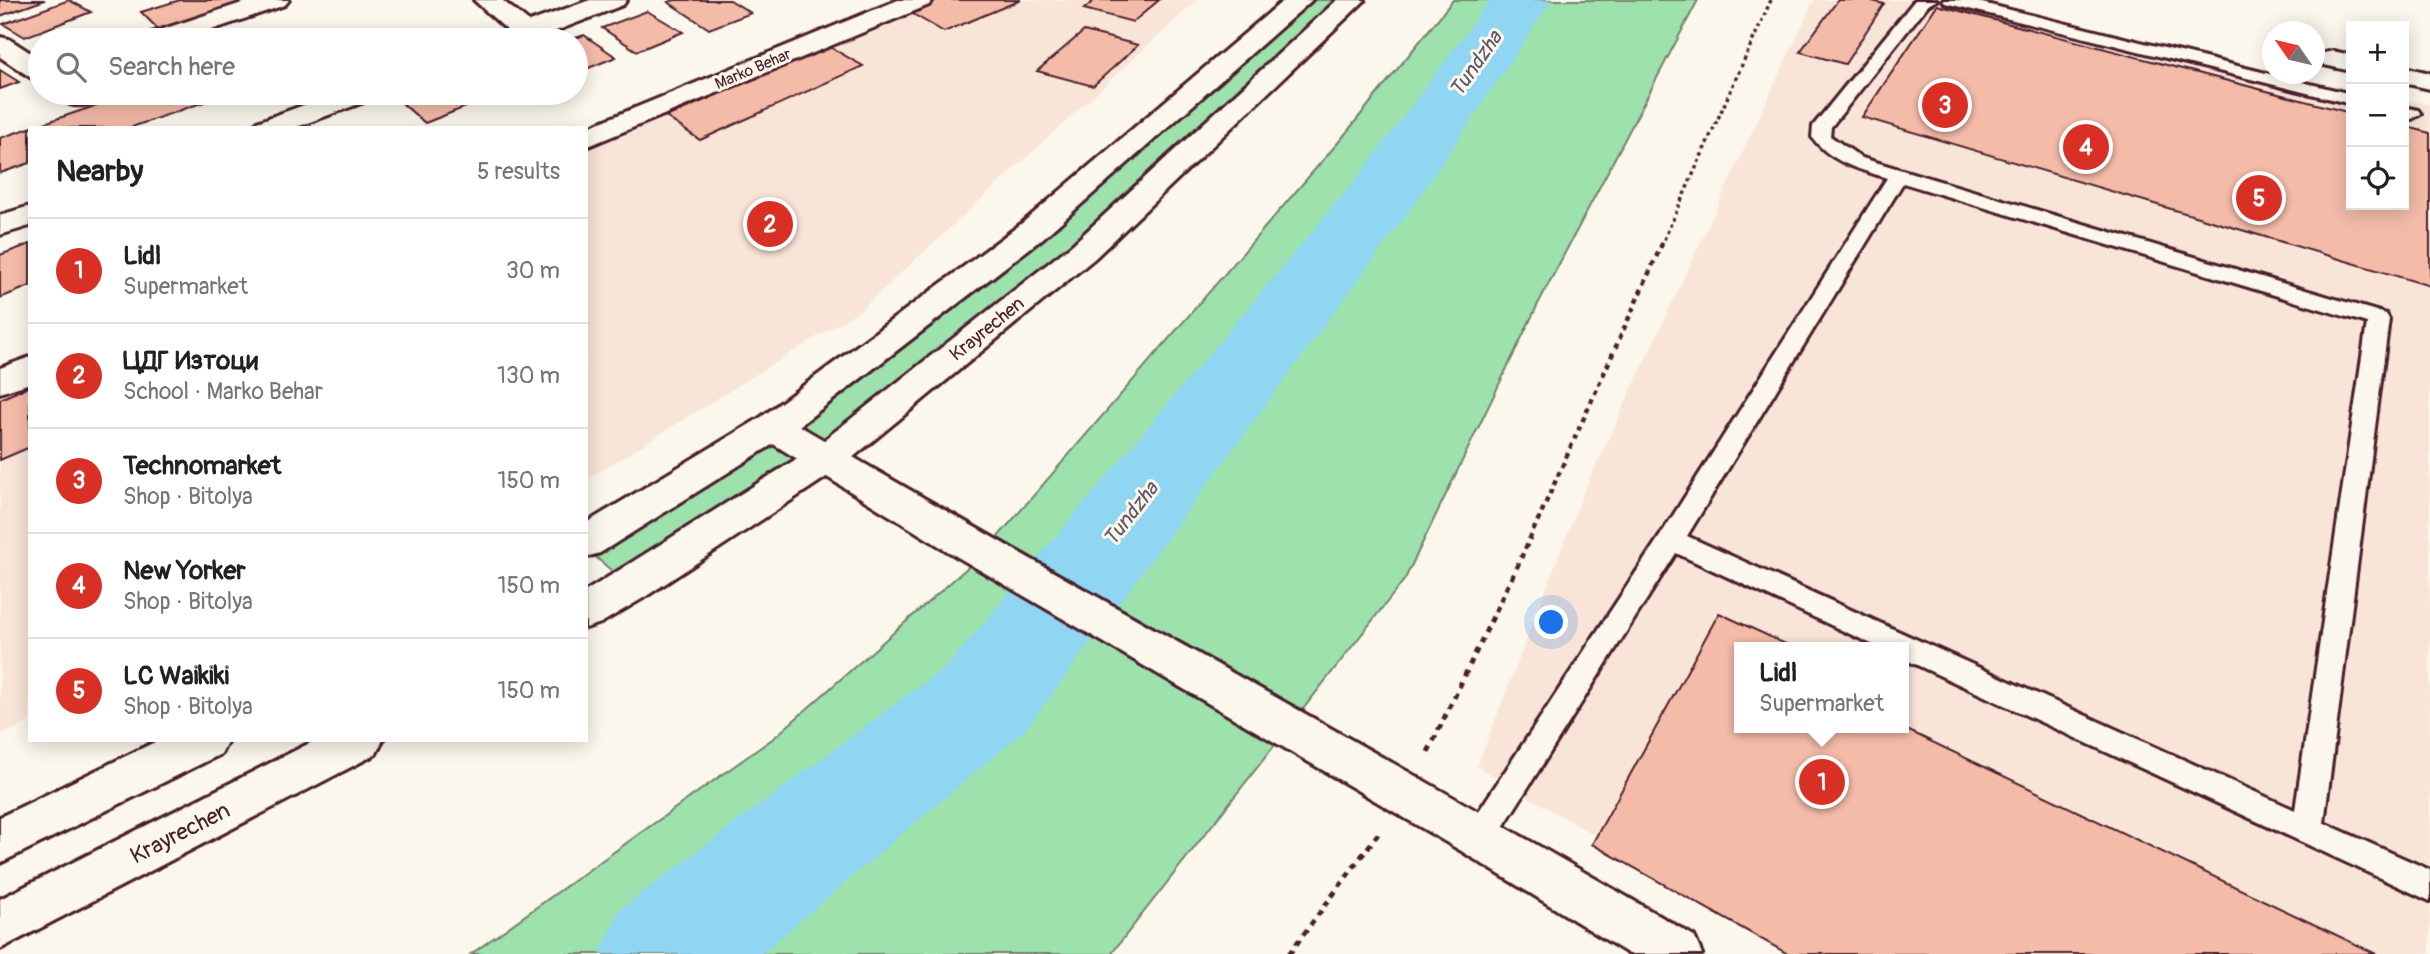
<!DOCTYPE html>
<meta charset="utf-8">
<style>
:root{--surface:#fff;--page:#f6f6f6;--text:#202124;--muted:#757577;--line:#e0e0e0;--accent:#d93025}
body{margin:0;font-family:Pangolin,sans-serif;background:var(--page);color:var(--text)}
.controls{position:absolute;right:21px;top:21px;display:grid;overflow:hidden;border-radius:0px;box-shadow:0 4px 18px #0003}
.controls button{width:63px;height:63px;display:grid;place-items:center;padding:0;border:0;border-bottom:2px solid var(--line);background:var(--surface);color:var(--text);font:35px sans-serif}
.compass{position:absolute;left:2262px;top:21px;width:63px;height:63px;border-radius:50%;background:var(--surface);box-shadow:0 4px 18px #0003;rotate:304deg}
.you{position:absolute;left:1552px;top:623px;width:24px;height:24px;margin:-18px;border:5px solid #fff;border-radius:50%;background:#1a73e8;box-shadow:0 0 0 10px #1a73e833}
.badge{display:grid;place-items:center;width:46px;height:46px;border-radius:50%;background:var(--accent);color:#fff;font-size:23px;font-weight:700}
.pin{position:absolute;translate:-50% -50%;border:4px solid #fff;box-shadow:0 2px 7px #0006}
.popup{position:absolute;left:1734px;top:642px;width:175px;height:91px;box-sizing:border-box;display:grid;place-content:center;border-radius:0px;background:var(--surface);filter:drop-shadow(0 2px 5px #0005);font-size:23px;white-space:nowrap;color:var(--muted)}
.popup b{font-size:26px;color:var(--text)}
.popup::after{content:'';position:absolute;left:50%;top:100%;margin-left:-14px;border:14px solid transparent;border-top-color:var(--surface)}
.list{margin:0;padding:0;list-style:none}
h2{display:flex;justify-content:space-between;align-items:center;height:91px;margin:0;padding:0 28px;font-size:30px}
h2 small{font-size:23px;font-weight:400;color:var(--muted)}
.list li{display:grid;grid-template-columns:46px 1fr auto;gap:21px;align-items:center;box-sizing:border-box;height:105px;padding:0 28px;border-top:2px solid var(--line)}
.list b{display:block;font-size:26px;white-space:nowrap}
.list p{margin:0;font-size:23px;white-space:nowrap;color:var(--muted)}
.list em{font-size:23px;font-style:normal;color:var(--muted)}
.icon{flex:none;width:38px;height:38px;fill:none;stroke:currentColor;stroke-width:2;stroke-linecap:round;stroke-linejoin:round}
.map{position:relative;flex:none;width:2430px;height:954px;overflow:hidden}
.search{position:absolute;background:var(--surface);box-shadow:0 4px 18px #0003;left:28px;top:28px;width:560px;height:77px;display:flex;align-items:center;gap:18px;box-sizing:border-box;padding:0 24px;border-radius:38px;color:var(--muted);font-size:26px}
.panel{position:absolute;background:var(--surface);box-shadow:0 4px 18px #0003;left:28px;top:126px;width:560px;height:616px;border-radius:0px}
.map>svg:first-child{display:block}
</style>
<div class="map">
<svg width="2430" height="954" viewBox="0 0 2430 954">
<rect width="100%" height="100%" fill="#fbf7ec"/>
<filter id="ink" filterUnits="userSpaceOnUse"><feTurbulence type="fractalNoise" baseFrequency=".0143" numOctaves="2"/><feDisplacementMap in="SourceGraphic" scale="14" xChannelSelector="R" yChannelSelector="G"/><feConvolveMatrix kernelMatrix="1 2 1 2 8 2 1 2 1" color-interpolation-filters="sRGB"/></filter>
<g filter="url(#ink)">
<g fill="#f9e5d8" fill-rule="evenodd">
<path d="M920 0H1197L862 309 586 480V138Z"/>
<path d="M1814 0H1980L2272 71V74L2351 89V205H2404V99L2430 105V954H1799L1477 767 1584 491ZM1740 647H1904V728H1740Z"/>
<path d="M30 369V722L0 735V381Z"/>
</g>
<g fill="#9de1ac" stroke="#74806c" stroke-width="2">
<path d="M1299 0H1352L1084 251 630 586 586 549 773 427Z"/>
<path d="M1453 0H1698L1538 304 1405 579 1111 954H471L775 737 984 553 1342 138Z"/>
</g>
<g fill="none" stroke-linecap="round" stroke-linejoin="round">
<path fill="#90d6f2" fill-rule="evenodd" d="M1490 0H1552L1415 203 1027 728 761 954H600L619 910 949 664 1363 171Z"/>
</g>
<g fill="#f4bba9" stroke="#4a1f2b" stroke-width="2">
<path d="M0 0H45L0 16Z"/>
<path d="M69 0 91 12 25 37 3 24Z"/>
<path d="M180 0H236L240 4 159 30 141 12Z"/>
<path d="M675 0H730L751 13 709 29 668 2Z"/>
<path d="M931 0H1021L944 32 906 10Z"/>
<path d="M1095 0H1159L1133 22 1084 9Z"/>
<path d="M1838 0H1868L1884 4 1845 64 1800 52Z"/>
<path d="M1937 5 2351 113V205H2404V126L2430 133V286L1862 117Z"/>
<path d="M647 11 683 32 637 51 602 28Z"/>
<path d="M324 28 338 40H289Z"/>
<path d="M1084 31 1138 45 1093 86 1037 71Z"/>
<path d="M584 35 616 57 576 73V40H570Z"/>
<path d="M828 46 863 66 700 140 666 117Z"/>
<path d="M0 70 19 82 0 89Z"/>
<path d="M133 93H230L129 128H30V163L0 173V138Z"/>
<path d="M432 93H463L476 103 425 123 403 104Z"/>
<path d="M494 93H529L506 102Z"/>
<path d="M30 244V286L0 298V255Z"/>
<path d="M30 386V447L0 460V399Z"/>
<path d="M1719 613 1792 647H1740V728H1903L2376 954H1788L1592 844Z"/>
</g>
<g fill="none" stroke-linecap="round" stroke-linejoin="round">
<g stroke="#4a1f2b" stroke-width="6">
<g id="service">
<path d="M1915 0H1937L1928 5 1831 127 1830 136 1862 158 2386 314 2389 319 2324 823 2430 870V901L1904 659V647H1878L1676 553 1491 846 1480 850 1469 846 1465 836 1469 826 1662 533 1887 178C1858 169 1830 162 1812 137L1813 126ZM1903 183 2367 323 2295 810 1687 536Z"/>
<path d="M1943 0H1970L2351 94V104L1945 3Z"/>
<path d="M2404 107 2418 110 2421 114 2412 119 2404 117Z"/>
</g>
</g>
<g stroke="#4a1f2b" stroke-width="6">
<g id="minor">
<path d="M251 0H289L285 5 182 40H144L148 34Z"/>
<path d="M474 0H502L529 22 590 0H627L623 5 535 39 492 40 496 34 507 30Z"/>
<path d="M898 0H933L929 5 586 147V128Z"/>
<path d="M0 37 9 39 40 59V79L30 77 0 57Z"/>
<path d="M2333 51 2351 55V71L2324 65 2320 59 2324 53Z"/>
<path d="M2404 67 2430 73V89L2404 83Z"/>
<path d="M57 93H88L92 98 88 104C74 107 65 105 57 93Z"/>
<path d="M337 93H376L372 99 294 128H253L257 122Z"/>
<path d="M30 206V226L0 235V215Z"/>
<path d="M30 357V383L0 393V368Z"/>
<path d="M773 414 786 418C1087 595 1394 760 1694 936L1702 954H1629L1463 852 949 552 760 436 754 427 760 418Z"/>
</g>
</g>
<g stroke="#4a1f2b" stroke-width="6">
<g id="tertiary">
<path d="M1284 0H1312L1043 238 786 436 600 553 586 557V523L760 418 1021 224Z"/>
<path d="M1337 0H1365L1095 258 840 468 645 597 601 623 586 628V591L814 448 1073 244Z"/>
<path d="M159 740H228L221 754 0 863V817Z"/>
<path d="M316 740H383L376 754 0 949V899Z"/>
</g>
</g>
<path stroke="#4a1f2b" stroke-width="3.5" stroke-dasharray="3.5 3.5" stroke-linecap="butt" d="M1661 246 1771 0"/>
<path stroke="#4a1f2b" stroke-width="4.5" stroke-dasharray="5 5" stroke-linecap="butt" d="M1521 558 1662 244"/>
<g stroke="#4a1f2b" stroke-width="5" stroke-dasharray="6 6" stroke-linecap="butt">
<path d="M1428 752 1522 556"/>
<path d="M1289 954 1378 834"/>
</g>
<use href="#service" fill="#fbf7ec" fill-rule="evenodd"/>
<use href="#minor" fill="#fbf7ec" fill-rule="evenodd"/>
<use href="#tertiary" fill="#fbf7ec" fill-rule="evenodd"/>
</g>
</g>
<g text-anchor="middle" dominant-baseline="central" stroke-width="6" stroke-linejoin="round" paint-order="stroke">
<g font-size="16" fill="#4a1f2b" stroke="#fbf7ec">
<text transform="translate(753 69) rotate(-23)">Marko Behar</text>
</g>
<g font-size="19" fill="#4a1f2b" stroke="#fbf7ec">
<text transform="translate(987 329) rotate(-39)">Krayrechen</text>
</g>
<g font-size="21" font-style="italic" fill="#5f5667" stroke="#fbf7ec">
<text transform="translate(1476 64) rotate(-55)">Tundzha</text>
<text transform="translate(1131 514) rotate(-52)">Tundzha</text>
</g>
<g font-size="23" fill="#4a1f2b" stroke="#fbf7ec">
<text transform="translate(180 833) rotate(-27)">Krayrechen</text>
</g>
</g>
</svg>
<div class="controls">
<button>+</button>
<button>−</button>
<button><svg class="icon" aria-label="locate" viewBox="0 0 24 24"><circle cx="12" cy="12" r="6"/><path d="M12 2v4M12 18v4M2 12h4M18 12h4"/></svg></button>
</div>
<svg class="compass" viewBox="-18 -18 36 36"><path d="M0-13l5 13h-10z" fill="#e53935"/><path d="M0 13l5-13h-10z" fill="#757577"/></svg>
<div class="you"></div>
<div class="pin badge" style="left:1822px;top:782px">1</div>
<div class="popup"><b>Lidl</b>Supermarket</div>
<div class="pin badge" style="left:770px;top:224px">2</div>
<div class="pin badge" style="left:1945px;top:105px">3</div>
<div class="pin badge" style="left:2086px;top:147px">4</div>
<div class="pin badge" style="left:2259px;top:198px">5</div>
<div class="search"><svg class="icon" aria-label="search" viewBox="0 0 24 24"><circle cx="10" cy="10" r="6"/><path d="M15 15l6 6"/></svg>Search here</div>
<section class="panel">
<h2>Nearby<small>5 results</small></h2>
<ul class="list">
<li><span class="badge">1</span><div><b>Lidl</b><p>Supermarket</p></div><em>30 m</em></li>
<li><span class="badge">2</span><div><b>ЦДГ Изтоци</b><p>School · Marko Behar</p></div><em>130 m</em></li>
<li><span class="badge">3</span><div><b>Technomarket</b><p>Shop · Bitolya</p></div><em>150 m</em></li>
<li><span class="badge">4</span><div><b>New Yorker</b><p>Shop · Bitolya</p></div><em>150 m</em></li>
<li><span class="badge">5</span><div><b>LC Waikiki</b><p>Shop · Bitolya</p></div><em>150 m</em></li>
</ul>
</section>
</div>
